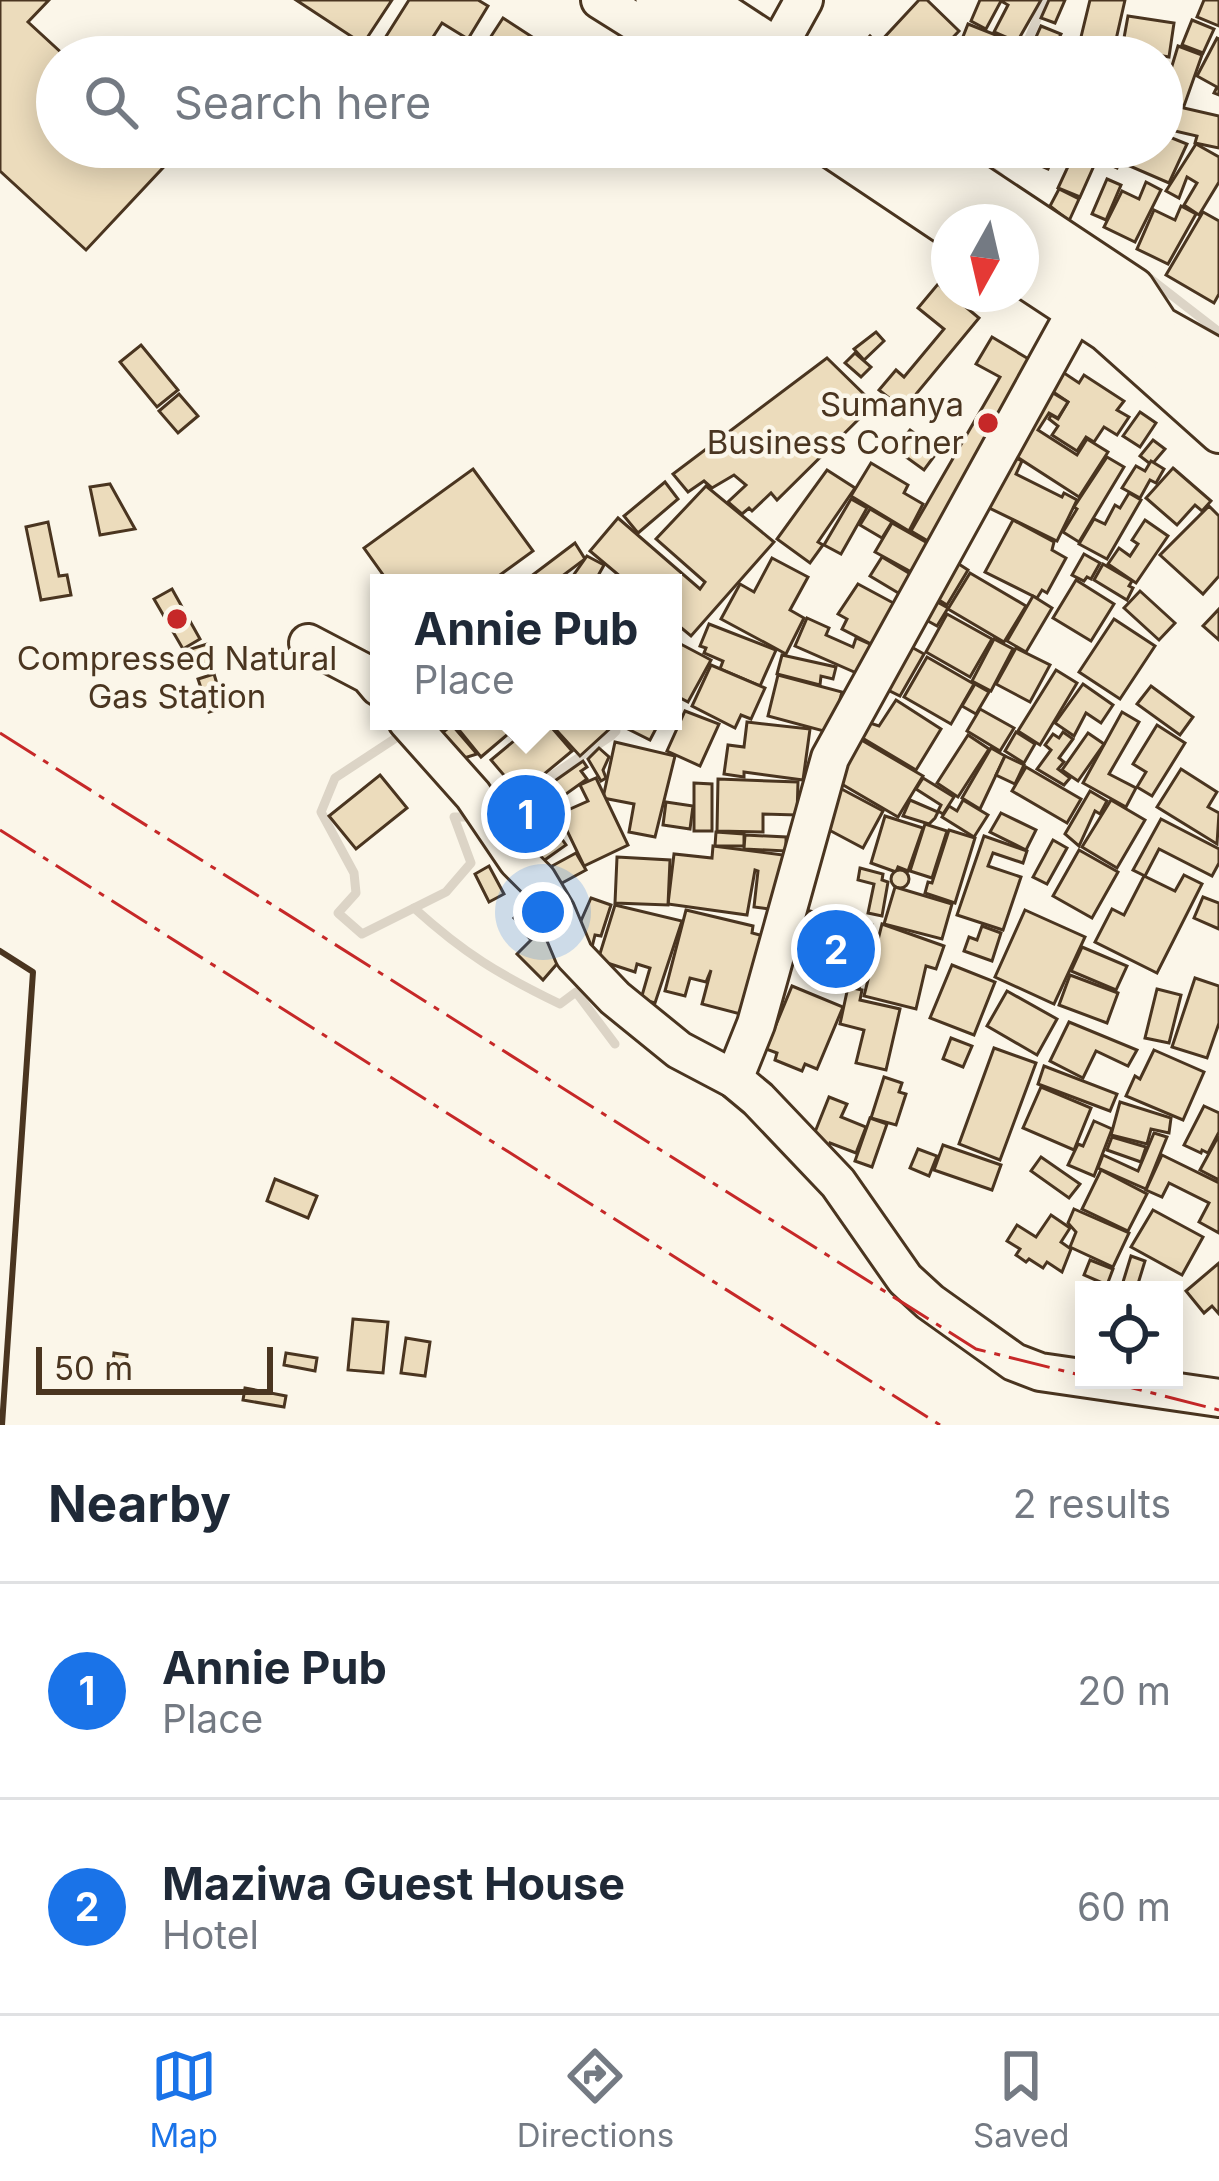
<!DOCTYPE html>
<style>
:root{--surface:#fff;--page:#f6f6f7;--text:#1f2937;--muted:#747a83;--line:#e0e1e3;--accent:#1a73e8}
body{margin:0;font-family:Inter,sans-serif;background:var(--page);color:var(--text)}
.controls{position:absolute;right:36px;bottom:36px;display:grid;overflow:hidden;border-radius:0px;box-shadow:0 6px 30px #0003}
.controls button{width:108px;height:108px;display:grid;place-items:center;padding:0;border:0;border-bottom:3px solid var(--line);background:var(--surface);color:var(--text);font:60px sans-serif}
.compass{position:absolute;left:931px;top:204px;width:108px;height:108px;border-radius:50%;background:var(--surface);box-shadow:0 6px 30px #0003;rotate:188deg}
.scale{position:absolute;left:36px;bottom:30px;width:237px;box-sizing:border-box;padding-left:12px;border:6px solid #4a3520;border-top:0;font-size:33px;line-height:42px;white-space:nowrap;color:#4a3520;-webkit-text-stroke:9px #fbf6e9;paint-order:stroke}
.you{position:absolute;left:543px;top:912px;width:42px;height:42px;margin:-30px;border:9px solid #fff;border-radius:50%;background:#1a73e8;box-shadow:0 0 0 18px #1a73e833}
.badge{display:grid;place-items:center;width:78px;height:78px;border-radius:50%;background:var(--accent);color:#fff;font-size:39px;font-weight:700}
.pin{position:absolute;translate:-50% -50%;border:6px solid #fff;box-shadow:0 3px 12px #0006}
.popup{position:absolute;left:370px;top:574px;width:312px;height:156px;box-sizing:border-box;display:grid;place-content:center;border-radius:0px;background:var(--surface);filter:drop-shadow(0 3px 9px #0005);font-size:39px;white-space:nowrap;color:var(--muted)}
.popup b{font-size:45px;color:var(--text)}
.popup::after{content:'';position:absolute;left:50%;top:100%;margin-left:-24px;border:24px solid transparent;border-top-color:var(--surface)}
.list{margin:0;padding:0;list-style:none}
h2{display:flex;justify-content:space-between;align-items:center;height:156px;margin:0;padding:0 48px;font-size:51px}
h2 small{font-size:39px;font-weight:400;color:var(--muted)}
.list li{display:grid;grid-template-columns:78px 1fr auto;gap:36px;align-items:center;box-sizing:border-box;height:216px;padding:0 48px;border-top:3px solid var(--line)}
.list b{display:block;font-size:45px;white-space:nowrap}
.list p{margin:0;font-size:39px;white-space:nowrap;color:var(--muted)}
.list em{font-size:39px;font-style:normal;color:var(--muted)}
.icon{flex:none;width:66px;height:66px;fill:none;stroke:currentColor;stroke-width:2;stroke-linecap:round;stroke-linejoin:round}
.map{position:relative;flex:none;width:1219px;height:1425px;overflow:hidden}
.search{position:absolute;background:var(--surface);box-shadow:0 6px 30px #0003;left:36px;right:36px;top:36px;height:132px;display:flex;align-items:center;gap:30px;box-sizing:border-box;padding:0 42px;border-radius:66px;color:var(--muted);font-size:45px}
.sheet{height:588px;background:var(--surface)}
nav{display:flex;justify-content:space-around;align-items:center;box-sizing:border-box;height:168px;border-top:3px solid var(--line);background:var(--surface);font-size:33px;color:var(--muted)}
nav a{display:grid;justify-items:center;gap:6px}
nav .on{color:var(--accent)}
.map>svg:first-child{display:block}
</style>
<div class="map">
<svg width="1219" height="1425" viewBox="0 0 1219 1425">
<rect width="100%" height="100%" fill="#fbf6e9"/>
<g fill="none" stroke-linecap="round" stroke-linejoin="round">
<g stroke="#dcd4c6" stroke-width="9">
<path d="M804 47 820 57"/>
<path d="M1021 57 1045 0"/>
<path d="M960 147 1000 177"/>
<path d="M1143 273 1219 332"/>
<path d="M405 732 335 778 321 812 354 873 356 893 338 913 362 934 414 908"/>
<path d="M505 807 611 736 616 731 615 721"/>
<path d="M476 817H454L471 863 446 892 414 908C465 954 498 974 560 1004L576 992 615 1044"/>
</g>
</g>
<g fill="#ecdcbc" stroke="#4a3520" stroke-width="3">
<path d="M0 0H49L28 22 66 57H57V147H164L174 156 86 250 0 171Z"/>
<path d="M296 0H392L363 44Z"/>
<path d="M409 0H478L488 6 468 39 442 23 420 57H373Z"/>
<path d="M919 0H927L959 31 934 57H862L858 49 870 36 878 44Z"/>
<path d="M980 0H1041L1017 42 994 32 1008 5 1001 1 986 29 971 21Z"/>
<path d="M1049 0H1065L1055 23 1041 18Z"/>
<path d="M1090 0H1125L1115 44 1081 37Z"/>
<path d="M1204 0H1219V26L1197 17Z"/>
<path d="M1128 16 1174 23 1169 57 1122 49Z"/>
<path d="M503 18 563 57H500L503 51 488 41Z"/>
<path d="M1192 20 1214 29 1203 53 1182 45Z"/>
<path d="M968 24 1011 41 1004 57H955Z"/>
<path d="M1041 26 1061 34 1050 57 1028 55Z"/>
<path d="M1061 38 1102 57H1052Z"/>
<path d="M1217 38 1219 39V95L1214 93 1217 87 1197 76Z"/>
<path d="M1178 46 1202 55 1184 106 1162 99Z"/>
<path d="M1162 103 1219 116V148L1195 143 1197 136 1162 128Z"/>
<path d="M1162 134 1187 144 1169 183 1125 164 1133 147H1162Z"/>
<path d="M1196 144 1219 157V182L1199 215 1184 205 1197 183 1187 177 1179 198 1166 191Z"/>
<path d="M677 147H705L693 165 673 153Z"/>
<path d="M992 147H1027L1020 161Z"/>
<path d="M1028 147H1057L1048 169 1023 158Z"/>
<path d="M1077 147H1097L1121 158 1117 168 1097 159 1080 197 1058 188Z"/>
<path d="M1107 179 1121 185 1106 220 1092 214Z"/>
<path d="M1146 182 1161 190 1135 242 1104 227 1122 191 1139 199Z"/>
<path d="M1059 189 1079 199 1069 221 1050 206Z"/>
<path d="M1181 206 1196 214 1168 264 1137 249 1154 210 1175 220Z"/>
<path d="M1203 212 1219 221V294L1214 303 1166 275Z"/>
<path d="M938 284 979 318 898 416 883 404 888 397 879 390 896 370 904 377 944 329 918 308Z"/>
<path d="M876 332 884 341 864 360 854 349Z"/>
<path d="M992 337 1037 364 933 544 911 531 1000 377 976 364Z"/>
<path d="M141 345 178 390 157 407 120 362Z"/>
<path d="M855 353 871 367 861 377 845 363Z"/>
<path d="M827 358 874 404 777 500 771 493 752 511 749 508 742 514 728 502 746 485 734 475 712 488 704 481 688 492 673 474Z"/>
<path d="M1052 365 1079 383 1084 375 1124 401 1117 410 1129 417 1117 435 1104 427 1094 442 1086 437 1077 451 1052 435 1058 426 1049 419 1051 415 1058 419 1068 402 1040 383Z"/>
<path d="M1043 387 1068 402 1058 418 1049 413 1038 430 1077 455 1087 439 1108 452 1079 497 1003 448Z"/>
<path d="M179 394 198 416 178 433 159 411Z"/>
<path d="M1140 412 1156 423 1140 447 1123 436Z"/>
<path d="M910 430 938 451 924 470 895 449Z"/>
<path d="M1153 440 1165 449 1154 462 1149 463 1140 456Z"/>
<path d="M1004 452 1022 461 1016 474 1062 497 1064 493 1077 500 1057 541 981 504Z"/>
<path d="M1107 457 1124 467 1079 542 1063 532 1077 509 1074 507Z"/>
<path d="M1151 461 1164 469 1156 483 1150 480 1140 498 1122 488 1136 466 1145 471Z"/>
<path d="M871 463 908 485 904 493 923 504 909 531 851 496Z"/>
<path d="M1173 468 1211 501 1202 511 1195 505 1177 525 1146 498Z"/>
<path d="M473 469 533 551 489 583H389L364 548Z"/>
<path d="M827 470 855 488 818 542 823 545 810 563 777 539Z"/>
<path d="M665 482 678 499 638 533 624 516Z"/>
<path d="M110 484 135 529 100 535 90 487Z"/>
<path d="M706 486 774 542 691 636 673 621V583H628L590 551 618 518 700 589 705 582 656 539Z"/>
<path d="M1129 493 1141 500 1107 559 1079 544 1094 519 1105 524 1115 505 1120 508Z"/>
<path d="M851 499 867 508 841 554 824 545Z"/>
<path d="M1209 506 1219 516V576L1203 594 1160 555Z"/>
<path d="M870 509 892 522 882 538 860 525Z"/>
<path d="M1013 520 1054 542 1052 550 1066 558 1047 593 1042 590 1037 598 985 572Z"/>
<path d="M1145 520 1168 536 1136 583 1108 564 1119 548 1130 556 1138 544 1132 540Z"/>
<path d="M48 522 59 576 67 575 71 595 41 600 26 527Z"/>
<path d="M892 523 931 545 915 574 875 552Z"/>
<path d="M575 543 585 559 561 577 550 583H522Z"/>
<path d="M1084 554 1100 563 1091 579 1087 577 1084 581 1072 575Z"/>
<path d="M587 556 604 565 594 583H568Z"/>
<path d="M882 557 912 575 900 594 870 576Z"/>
<path d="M948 557 968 570 947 605 926 592Z"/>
<path d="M772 558 808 577 790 610 804 618 786 654 721 619 740 584 754 592Z"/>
<path d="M1103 564 1132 581 1129 586 1133 588 1127 600 1094 580Z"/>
<path d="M970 573 1026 606 1004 642 948 609Z"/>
<path d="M1076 580 1114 604 1091 641 1053 618Z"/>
<path d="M858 584 899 606 877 647 842 629 847 619 838 614Z"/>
<path d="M172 589 200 639 183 649 154 599Z"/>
<path d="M1140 591 1175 623 1159 640 1124 608Z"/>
<path d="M1033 596 1052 608 1026 652 1007 641Z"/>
<path d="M930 598 948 608 937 626 919 616Z"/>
<path d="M1219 609V640L1203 626Z"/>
<path d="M947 614 992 639 970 677 926 652Z"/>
<path d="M807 618 829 628 826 635 853 647 856 638 881 649 868 678 795 646Z"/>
<path d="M1114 619 1155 646 1120 699 1079 672Z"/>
<path d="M709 624 776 650 760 686 720 669 723 661 704 653 706 648 700 646Z"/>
<path d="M994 639 1013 649 991 691 972 681Z"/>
<path d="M673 640 711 660 688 702 673 694Z"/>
<path d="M207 644 213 662 186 670 181 652Z"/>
<path d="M906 644 924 654 900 696 882 687Z"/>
<path d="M1016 648 1050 665 1030 702 996 684Z"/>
<path d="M782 655 836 667 833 679 821 676 820 685 777 674Z"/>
<path d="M927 657 974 684 951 724 904 697Z"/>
<path d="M711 665 765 688 751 719 741 715 735 728 692 706Z"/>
<path d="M1056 670 1077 683 1040 745 1018 731Z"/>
<path d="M214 674 224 707 209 712 198 679Z"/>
<path d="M778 675 842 692 831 733 768 716Z"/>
<path d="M975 684 989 692 976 714 962 706Z"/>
<path d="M1083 684 1113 705 1101 723 1086 713 1074 736 1055 723Z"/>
<path d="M1151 686 1193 717 1180 735 1137 704Z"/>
<path d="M896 700 941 729 916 770 859 736 867 722 879 726Z"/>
<path d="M980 709 1014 728 1000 751 967 731Z"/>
<path d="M685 711 719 724 700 766 667 751Z"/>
<path d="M1122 712 1139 722 1109 774 1136 788 1126 807 1083 783Z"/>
<path d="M460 721H536L514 740 508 734 481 757 455 725Z"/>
<path d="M538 721H546L572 751 520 794 491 760Z"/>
<path d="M548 721H612L615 724 580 756Z"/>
<path d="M619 721H660L650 740 618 724Z"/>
<path d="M747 722 810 729 803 780 744 772V777L724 774 728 745 744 747Z"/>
<path d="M452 725 477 754 464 758 472 768 432 741Z"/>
<path d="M1157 725 1185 743 1152 796 1137 787 1146 772 1133 764Z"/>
<path d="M1016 732 1035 744 1024 763 1005 751Z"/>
<path d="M1063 732 1073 739 1059 758 1064 762 1058 769 1070 778 1064 785 1037 769 1051 750 1045 745 1053 734 1059 738Z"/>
<path d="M1088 733 1104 744 1078 781 1062 770Z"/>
<path d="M968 735 989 749 958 797 937 783Z"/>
<path d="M858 738 923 776 898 817 833 779Z"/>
<path d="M615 742 675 756 655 837 629 832 634 804 603 798Z"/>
<path d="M599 748 609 757 603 770 606 778 601 781 588 759Z"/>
<path d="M991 748 1005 756 980 809 962 798Z"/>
<path d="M1005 756 1024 765 1015 784 996 775Z"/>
<path d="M583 761 587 767 581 771 587 779 542 811 566 845 532 869 505 816Z"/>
<path d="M1026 767 1081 799 1067 823 1012 791Z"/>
<path d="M1181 769 1217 792 1208 807 1219 813 1217 844 1157 807Z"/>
<path d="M380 775 407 808 356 849 329 816Z"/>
<path d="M596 778 628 845 584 866 559 814 588 801 580 785Z"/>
<path d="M923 778 954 797 943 814 938 811 941 805 916 789Z"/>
<path d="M718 779 798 782 797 815 763 814V832L717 831Z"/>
<path d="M694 783 712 784V831H694Z"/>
<path d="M834 785 883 811 863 848 814 822Z"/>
<path d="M1090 791 1107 801 1100 814 1095 811 1079 846 1065 834Z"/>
<path d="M910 800 938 812 935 818 929 824 903 816Z"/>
<path d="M963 800 988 815 974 837 942 817 949 806 957 811Z"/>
<path d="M1111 800 1145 820 1117 868 1082 847Z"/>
<path d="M666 802 693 806 690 829 663 825Z"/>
<path d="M1001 813 1036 830 1026 850 990 832Z"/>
<path d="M885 816 923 828 908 871 898 867 896 872 871 863Z"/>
<path d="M1161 819 1219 849V863L1212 876 1159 849 1145 876 1133 870Z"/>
<path d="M925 824 947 831 932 878 910 871Z"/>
<path d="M949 830 975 838 955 903 925 893 928 882 932 883Z"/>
<path d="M716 832 744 834V846H715Z"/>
<path d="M745 835 786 837V851L744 849Z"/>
<path d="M984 836 1027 851 1023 863 993 853 988 866 1021 877 1003 930 957 915Z"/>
<path d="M1053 840 1067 848 1047 884 1033 877Z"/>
<path d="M713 846 783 855 777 910 754 907 758 871 755 870 747 915 668 904 674 854 712 858Z"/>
<path d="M1079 850 1118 872 1092 918 1053 896Z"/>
<path d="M576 853 586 870 551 889 541 872Z"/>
<path d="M617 857 670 860 668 905 615 903Z"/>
<path d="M489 866 504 894 489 902 475 874Z"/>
<path d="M860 868 883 874 882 880 888 882 882 916 868 913 874 884 858 880Z"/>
<circle cx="900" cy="879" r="9"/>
<path d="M1184 875 1202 884 1157 973 1095 942 1112 909 1124 915 1144 876 1175 891Z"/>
<path d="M895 887 952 904 942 939 884 924Z"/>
<path d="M1203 897 1219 903V929L1194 918Z"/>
<path d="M591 898 611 905 601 936 595 935 592 947 580 945V923Z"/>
<path d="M615 905 682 921 655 1003 641 999 650 968 637 964 635 972 598 960Z"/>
<path d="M527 906 536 915 524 927 514 918Z"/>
<path d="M801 909 872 925 859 989 848 987 851 969 847 966 844 980 800 971 809 932 796 929Z"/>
<path d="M686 910 753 926 752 933 775 939 748 1016 702 1004 711 970 706 982 690 978 685 996 665 991Z"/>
<path d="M1025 910 1085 937 1054 1004 995 977Z"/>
<path d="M539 921 562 958 543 980 517 954 531 940 524 932Z"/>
<path d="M882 924 944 946 936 969 926 966 916 1009 864 996Z"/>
<path d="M982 926 1001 933 992 961 964 951 969 937 977 940Z"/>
<path d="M1082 947 1127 966 1116 990 1071 971Z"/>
<path d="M952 965 995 982 974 1035 930 1018Z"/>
<path d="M1070 975 1118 993 1107 1023 1059 1005Z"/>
<path d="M1195 978 1219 986V1023L1207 1058 1172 1047Z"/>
<path d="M792 986 843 1007 817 1069 805 1064 802 1071 775 1060 777 1053 766 1049Z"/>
<path d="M848 987 862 990 860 1000 900 1009 886 1070 856 1063 864 1030 840 1024Z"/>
<path d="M1157 989 1181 995 1169 1043 1145 1038Z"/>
<path d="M1007 991 1057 1019 1037 1055 987 1026Z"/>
<path d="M1069 1022 1137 1050 1128 1066 1096 1051 1083 1078 1050 1061Z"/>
<path d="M951 1038 972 1046 963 1067 943 1059Z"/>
<path d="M994 1048 1036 1063 1000 1160 959 1144Z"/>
<path d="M1154 1050 1204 1072 1183 1120 1126 1096 1135 1076 1140 1079Z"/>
<path d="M1044 1066 1117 1094 1110 1111 1038 1084Z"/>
<path d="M884 1077 902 1083 899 1092 906 1094 896 1125 871 1118Z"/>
<path d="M1041 1087 1091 1108 1074 1150 1023 1128Z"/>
<path d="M829 1097 847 1104 841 1117 866 1127 856 1153 830 1143 828 1148 811 1142Z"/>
<path d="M1120 1102 1171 1118 1169 1133 1151 1129 1147 1144 1111 1135Z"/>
<path d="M1204 1106 1219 1113V1132L1208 1153 1202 1150 1201 1153 1184 1145Z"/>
<path d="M870 1118 887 1124 872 1167 855 1161Z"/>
<path d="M1094 1121 1112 1129 1094 1176 1068 1165 1078 1144 1083 1146Z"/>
<path d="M1154 1133 1167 1137 1146 1189 1098 1168 1103 1155 1138 1171Z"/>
<path d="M1112 1137 1146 1147 1141 1162 1107 1150Z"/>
<path d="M1218 1137H1219V1180L1200 1170Z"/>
<path d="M943 1145 1001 1165 992 1190 934 1170Z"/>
<path d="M918 1149 937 1156 929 1176 910 1168Z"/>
<path d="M1162 1155 1219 1183V1233L1199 1222 1209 1203 1169 1183 1162 1197 1146 1190Z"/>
<path d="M1041 1157 1080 1184 1069 1198 1031 1171Z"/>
<path d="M1101 1170 1147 1194 1128 1231 1082 1209Z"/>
<path d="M275 1179 317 1196 308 1218 267 1201Z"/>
<path d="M1074 1209 1129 1233 1113 1267 1070 1247 1076 1232 1068 1223Z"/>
<path d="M1153 1210 1203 1237 1182 1275 1131 1247Z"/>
<path d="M1051 1215 1070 1228 1061 1242 1071 1249 1062 1272 1047 1262 1043 1268 1029 1259 1026 1262 1016 1255 1020 1249 1007 1241 1017 1225 1036 1237Z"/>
<path d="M1131 1256 1145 1261 1137 1287 1123 1282Z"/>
<path d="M1090 1260 1113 1269 1107 1285 1084 1275Z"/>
<path d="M1219 1263V1314L1212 1306 1204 1313 1186 1291Z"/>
<path d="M353 1319 388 1322 383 1373 348 1370Z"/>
<path d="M406 1338 430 1342 425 1376 401 1373Z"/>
<path d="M114 1353 127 1355 125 1372 112 1371Z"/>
<path d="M286 1353 317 1358 315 1371 284 1365Z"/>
<path d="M245 1388 286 1396 284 1407 243 1400Z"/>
</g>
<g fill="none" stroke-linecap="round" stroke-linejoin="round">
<g stroke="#4a3520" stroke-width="42">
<g id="minor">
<path d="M600 0 691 57"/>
<path d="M705 0 792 57"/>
<path d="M778 47 804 0"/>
<path d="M828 147 949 228"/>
<path d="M924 147 1135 287 1160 325 1219 358"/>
<path d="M1021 277 1106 333 1219 434"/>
<path d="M308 643 369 675 379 687"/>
<path d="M407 721 473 795 517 860 537 880 556 912 574 955 615 998 679 1050 734 1079 758 1099 838 1183 905 1279 930 1302 1014 1362 1040 1372 1219 1398"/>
<path d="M734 1079 756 1024 830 758 1075 313"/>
</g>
</g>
<g stroke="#4a3520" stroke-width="51">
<g id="major">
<path d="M659 0 747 57"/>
<path d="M883 147 995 222"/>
<path d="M1021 239 1102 293 1219 392"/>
</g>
</g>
<use href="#minor" stroke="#fbf6e9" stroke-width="36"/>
<use href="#major" stroke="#fbf6e9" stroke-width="45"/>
<path stroke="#4a3520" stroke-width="6" d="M0 951 33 972 2 1425"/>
<g stroke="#c62828" stroke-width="3" stroke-dasharray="42 9 6 9" stroke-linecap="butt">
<path d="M0 733 976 1349 1084 1376"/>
<path d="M0 830 940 1425"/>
<path d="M1101 1380 1219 1410"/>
</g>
</g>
<g fill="#c62828" stroke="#fbf6e9" stroke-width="4.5">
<circle cx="988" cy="423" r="12"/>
<circle cx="177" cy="619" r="12"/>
</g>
<g text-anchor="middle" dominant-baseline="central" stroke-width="9" stroke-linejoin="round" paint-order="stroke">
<g font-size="33" fill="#4a3520" stroke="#fbf6e9" text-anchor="end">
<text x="964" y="404">Sumanya<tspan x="964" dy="38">Business Corner</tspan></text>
<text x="177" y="658" text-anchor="middle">Compressed Natural<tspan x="177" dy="38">Gas Station</tspan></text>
</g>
</g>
</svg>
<div class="controls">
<button><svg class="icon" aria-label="locate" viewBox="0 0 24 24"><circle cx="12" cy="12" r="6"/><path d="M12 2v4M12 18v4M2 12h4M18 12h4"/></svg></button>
</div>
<svg class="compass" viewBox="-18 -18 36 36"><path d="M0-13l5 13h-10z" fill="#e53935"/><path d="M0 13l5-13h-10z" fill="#747a83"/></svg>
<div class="scale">50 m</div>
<div class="you"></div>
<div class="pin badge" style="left:526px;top:814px">1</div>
<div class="popup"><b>Annie Pub</b>Place</div>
<div class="pin badge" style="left:836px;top:949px">2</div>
<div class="search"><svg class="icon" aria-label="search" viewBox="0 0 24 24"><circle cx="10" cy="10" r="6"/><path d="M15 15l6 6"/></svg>Search here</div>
</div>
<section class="sheet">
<h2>Nearby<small>2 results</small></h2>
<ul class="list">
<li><span class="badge">1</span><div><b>Annie Pub</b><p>Place</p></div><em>20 m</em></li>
<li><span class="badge">2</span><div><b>Maziwa Guest House</b><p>Hotel</p></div><em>60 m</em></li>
</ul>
</section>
<nav>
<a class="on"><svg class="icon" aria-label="map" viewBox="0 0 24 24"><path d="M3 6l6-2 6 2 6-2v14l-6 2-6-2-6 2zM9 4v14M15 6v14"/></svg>Map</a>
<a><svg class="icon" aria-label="directions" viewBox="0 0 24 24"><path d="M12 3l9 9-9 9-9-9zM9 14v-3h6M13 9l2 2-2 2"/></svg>Directions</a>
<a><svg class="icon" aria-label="saved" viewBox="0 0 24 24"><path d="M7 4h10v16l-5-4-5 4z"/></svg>Saved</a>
</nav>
